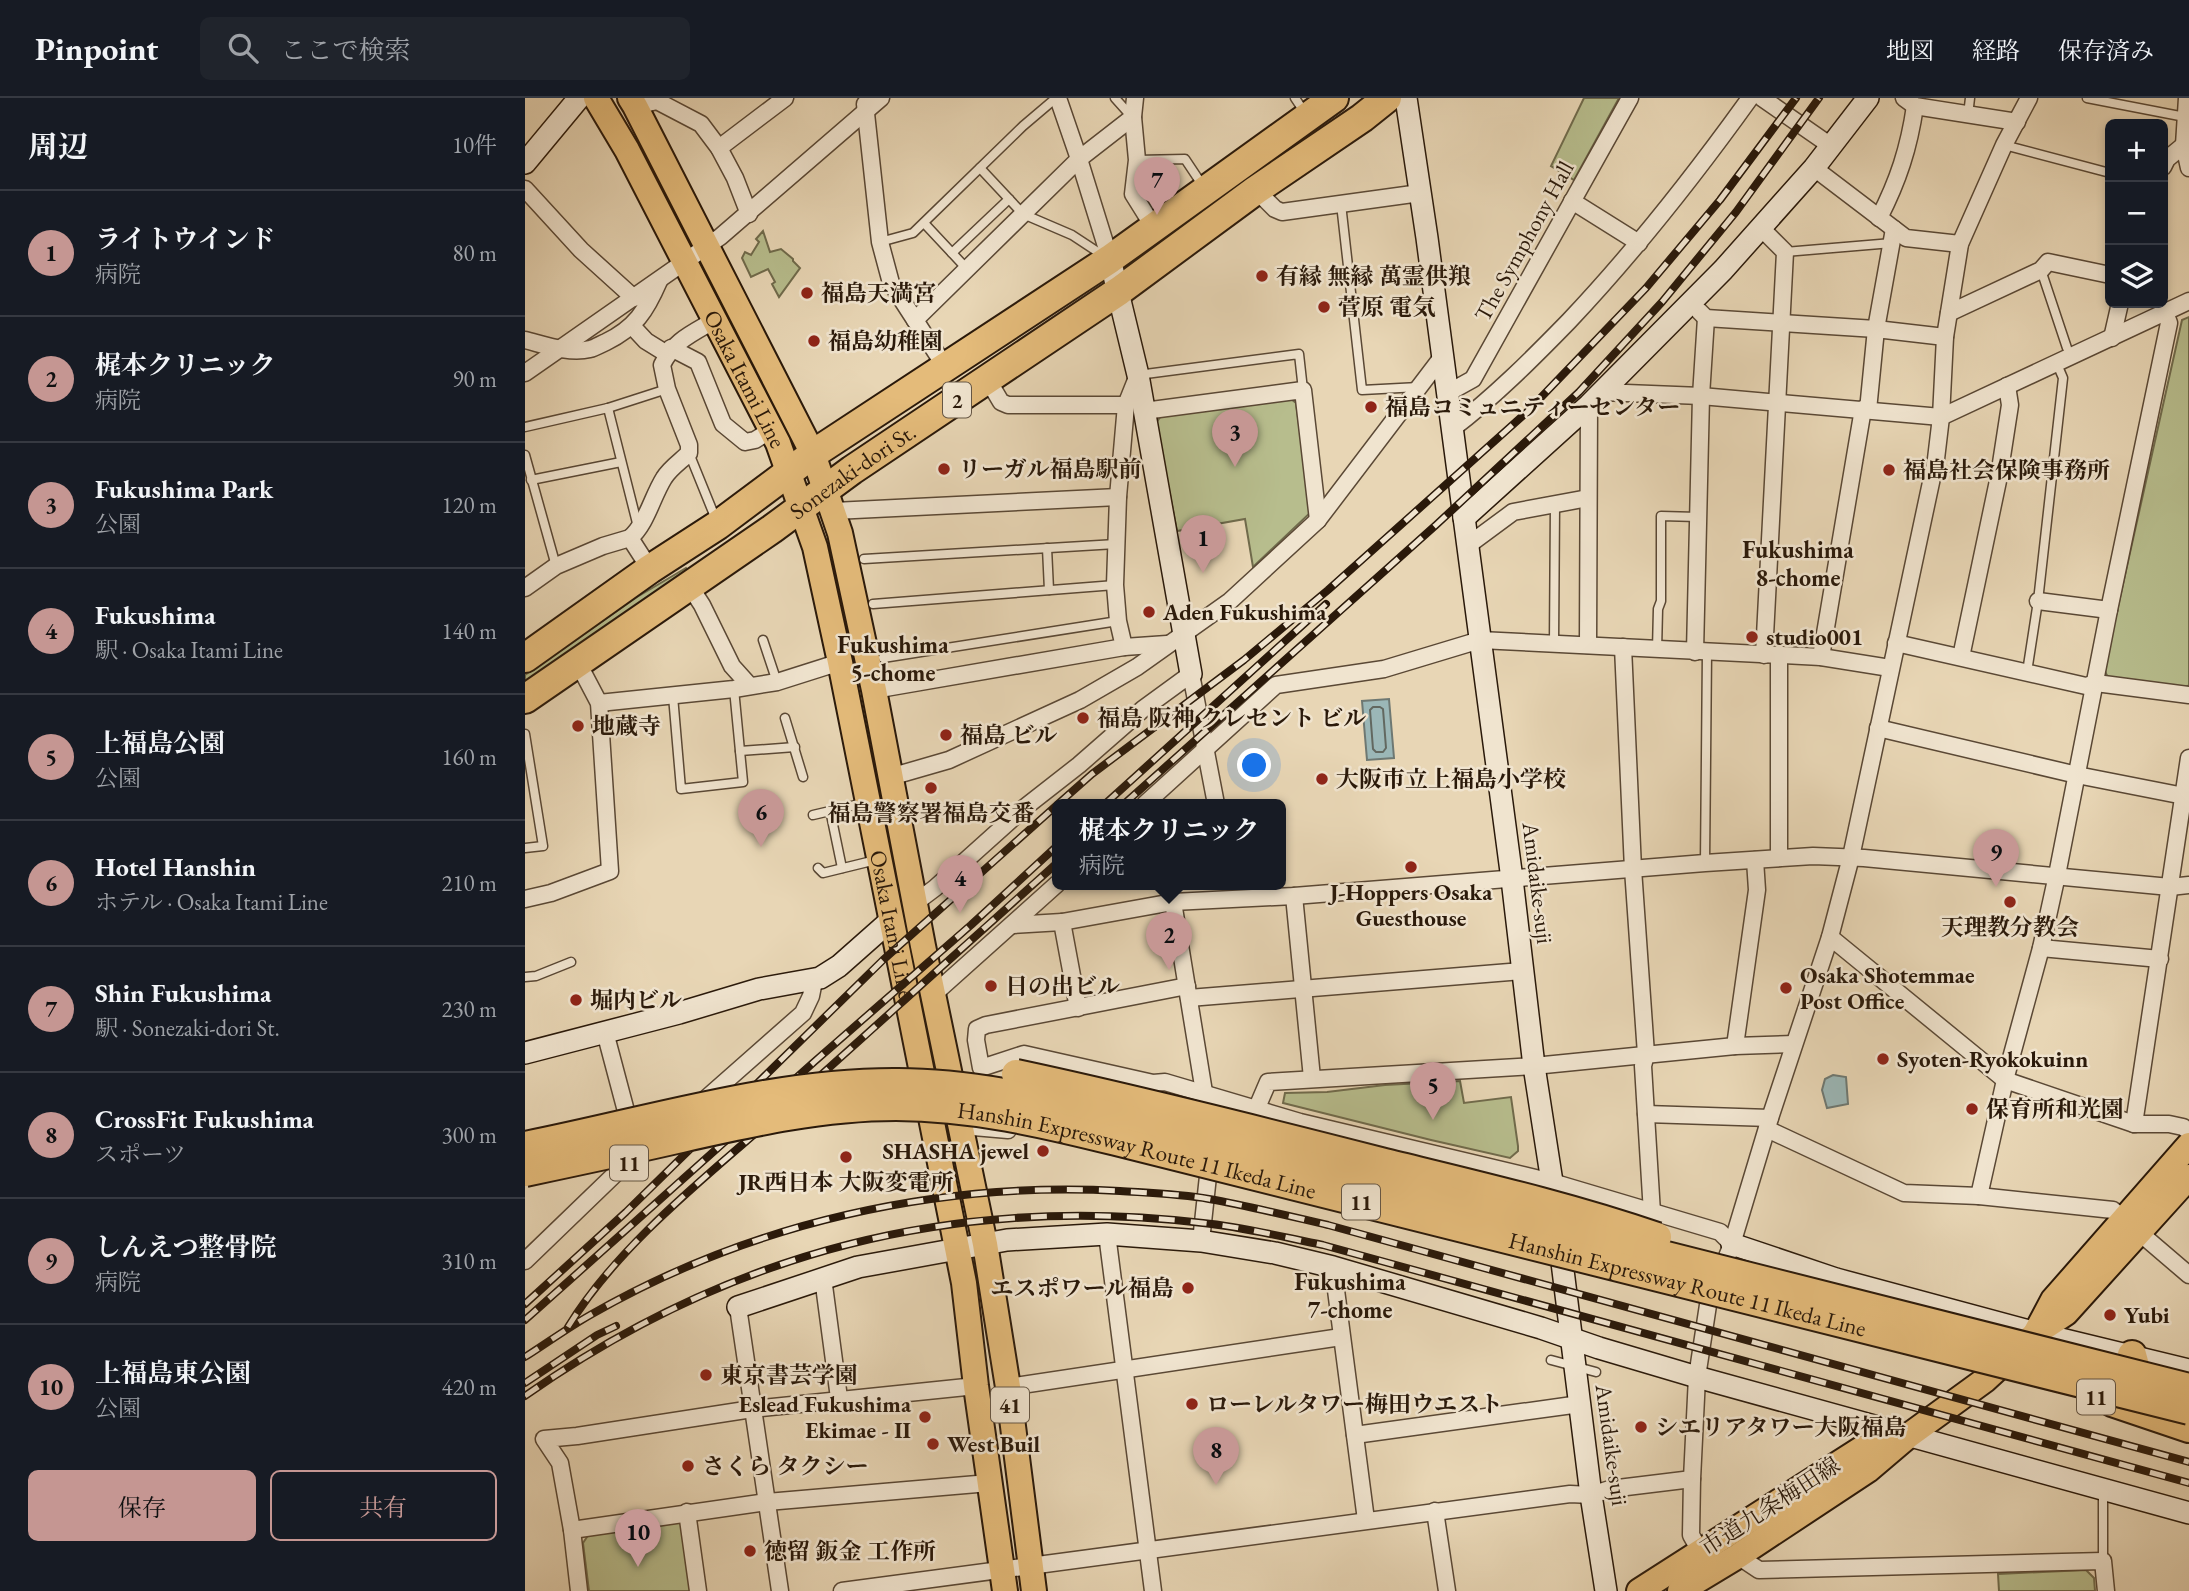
<!DOCTYPE html>
<html lang="ja">
<meta charset="utf-8">
<style>
:root{--surface:#171b24;--page:#20242c;--text:#f1f3f6;--muted:#9ea1a6;--line:#363941;--accent:#c59692}
body{margin:0;font-family:"EB Garamond","Noto Serif JP",serif;background:var(--page);color:var(--text)}
.controls{position:absolute;right:21px;top:21px;display:grid;overflow:hidden;border-radius:10px;box-shadow:0 4px 10px #0003}
.controls button{width:63px;height:63px;display:grid;place-items:center;padding:0;border:0;border-bottom:2px solid var(--line);background:var(--surface);color:var(--text);font:35px sans-serif}
.you{position:absolute;left:730px;top:668px;width:24px;height:24px;margin:-18px;border:5px solid #fff;border-radius:50%;background:#1a73e8;box-shadow:0 0 0 10px #1a73e833}
.badge{display:grid;place-items:center;width:46px;height:46px;border-radius:50%;background:var(--accent);color:#111;font-size:23px;font-weight:700}
.pin{position:absolute;translate:-50% -58px;filter:drop-shadow(0 2px 4px #0008)}
.pin::after{content:'';position:absolute;top:37px;width:24px;height:21px;background:inherit;clip-path:polygon(0 0,100% 0,50% 100%)}
.popup{position:absolute;left:527px;top:701px;width:234px;height:91px;box-sizing:border-box;display:grid;place-content:center;border-radius:10px;background:var(--surface);filter:drop-shadow(0 2px 5px #0005);font-size:23px;white-space:nowrap;color:var(--muted)}
.popup b{font-size:26px;color:var(--text)}
.popup::after{content:'';position:absolute;left:50%;top:100%;margin-left:-14px;border:14px solid transparent;border-top-color:var(--surface)}
.list{margin:0;padding:0;list-style:none}
h2{display:flex;justify-content:space-between;align-items:center;height:91px;margin:0;padding:0 28px;font-size:30px}
h2 small{font-size:23px;font-weight:400;color:var(--muted)}
.list li{display:grid;grid-template-columns:46px 1fr auto;gap:21px;align-items:center;box-sizing:border-box;height:126px;padding:0 28px;border-top:2px solid var(--line)}
.list b{display:block;font-size:26px;white-space:nowrap}
.list p{margin:0;font-size:23px;white-space:nowrap;color:var(--muted)}
.list em{font-size:23px;font-style:normal;color:var(--muted)}
.actions{display:flex;gap:14px;padding:21px 28px}
.actions a{flex:1;padding:16px 0;border:2px solid var(--accent);border-radius:10px;text-align:center;font-size:24px;color:var(--accent)}
.actions .main{background:var(--accent);color:#111}
.icon{flex:none;width:38px;height:38px;fill:none;stroke:currentColor;stroke-width:2;stroke-linecap:round;stroke-linejoin:round}
.map{position:relative;flex:none;width:1664px;height:1493px;overflow:hidden}
header{display:flex;align-items:center;gap:42px;box-sizing:border-box;height:98px;padding:0 35px;background:var(--surface);border-bottom:2px solid var(--line)}
header strong{font-size:33px}
nav{display:flex;gap:38px;margin-inline-start:auto;font-size:24px}
.search{width:490px;height:63px;background:var(--page);display:flex;align-items:center;gap:18px;box-sizing:border-box;padding:0 24px;border-radius:10px;color:var(--muted);font-size:26px}
main{display:flex}
aside{flex:1;background:var(--surface)}
.map>svg:first-child{display:block}
</style>
<header>
<strong>Pinpoint</strong>
<div class="search"><svg class="icon" aria-label="search" viewBox="0 0 24 24"><circle cx="10" cy="10" r="6"/><path d="M15 15l6 6"/></svg>ここで検索</div>
<nav><a>地図</a><a>経路</a><a>保存済み</a></nav>
</header>
<main>
<aside>
<h2>周辺<small>10件</small></h2>
<ul class="list">
<li><span class="badge">1</span><div><b>ライトウインド</b><p>病院</p></div><em>80 m</em></li>
<li><span class="badge">2</span><div><b>梶本クリニック</b><p>病院</p></div><em>90 m</em></li>
<li><span class="badge">3</span><div><b>Fukushima Park</b><p>公園</p></div><em>120 m</em></li>
<li><span class="badge">4</span><div><b>Fukushima</b><p>駅 · Osaka Itami Line</p></div><em>140 m</em></li>
<li><span class="badge">5</span><div><b>上福島公園</b><p>公園</p></div><em>160 m</em></li>
<li><span class="badge">6</span><div><b>Hotel Hanshin</b><p>ホテル · Osaka Itami Line</p></div><em>210 m</em></li>
<li><span class="badge">7</span><div><b>Shin Fukushima</b><p>駅 · Sonezaki-dori St.</p></div><em>230 m</em></li>
<li><span class="badge">8</span><div><b>CrossFit Fukushima</b><p>スポーツ</p></div><em>300 m</em></li>
<li><span class="badge">9</span><div><b>しんえつ整骨院</b><p>病院</p></div><em>310 m</em></li>
<li><span class="badge">10</span><div><b>上福島東公園</b><p>公園</p></div><em>420 m</em></li>
</ul>
<div class="actions"><a class="main">保存</a><a>共有</a></div>
</aside>
<div class="map">
<svg width="1664" height="1493" viewBox="0 0 1664 1493">
<rect width="100%" height="100%" fill="#e8d6b5"/>
<filter id="stains"><feTurbulence type="fractalNoise" baseFrequency=".00286" numOctaves="4"/><feColorMatrix values="0 0 0 0 .2 0 0 0 0 .09 0 0 0 0 .02 0 0 0 .5 -.17"/></filter>
<radialGradient id="worn" r=".72"><stop offset=".6" stop-color="#630" stop-opacity="0"/><stop offset="1" stop-color="#630" stop-opacity=".3"/></radialGradient>
<g fill="#b7bd8d" stroke="#706b4c" stroke-width="2">
<path d="M1059 0H1094L1049 82 1026 68Z"/>
<path d="M238 133 245 154 256 151 268 161V163L275 170 254 199 247 186 250 184 243 171 226 179 217 160 220 154 226 157 234 144 231 141Z"/>
<path d="M1664 219V587L1661 589 1583 580 1579 571 1657 222Z"/>
<path d="M766 301 771 305 786 414 728 469 720 421 652 433 631 325 636 318Z"/>
<path d="M161 470 164 474 0 585V577L112 499Z"/>
<path d="M935 983 939 1005 986 999 993 1048V1053L985 1060 906 1042 758 1005 760 995 802 994 860 987Z"/>
<path d="M154 1423 160 1427 168 1493H64L58 1445 64 1436Z"/>
<path d="M1561 1472 1569 1480 1570 1493H1474L1473 1476Z"/>
</g>
<g fill="#9bb7b7" stroke="#6e7872" stroke-width="2">
<path d="M864 601 869 660 842 662 837 603Z"/>
<path d="M1308 977 1321 979 1323 1006 1302 1010 1297 992 1300 981Z"/>
</g>
<g fill="none" stroke-linecap="round" stroke-linejoin="round">
<path stroke="#626860" stroke-width="2" d="M848 609H855L858 611 861 650 858 654H851L848 651 845 612Z"/>
<g stroke="#5a4835" stroke-width="11">
<g id="lane">
<path d="M590 0 607 19"/>
<path d="M770 0 780 15"/>
<path d="M1562 0 1660 19"/>
<path d="M1443 17 1445 0"/>
<path d="M1479 47 1585 75"/>
<path d="M612 62 660 61 678 88"/>
<path d="M455 70 498 116 547 137 579 158"/>
<path d="M816 106 837 292 894 289"/>
<path d="M399 125 442 171"/>
<path d="M355 144 388 135 498 28 531 0"/>
<path d="M1260 154 1367 145"/>
<path d="M427 155 484 101"/>
<path d="M1516 172 1542 250"/>
<path d="M613 277 774 256 778 292"/>
<path d="M83 310 113 429"/>
<path d="M0 329 83 310 142 291"/>
<path d="M164 355 192 424"/>
<path d="M0 357 31 468"/>
<path d="M6 382 96 364"/>
<path d="M522 450 524 492"/>
<path d="M339 461 591 446"/>
<path d="M348 506 590 487"/>
<path d="M238 542 252 584"/>
<path d="M1029 546 1030 406"/>
<path d="M1132 552 1133 511 1136 503V418L1173 419"/>
<path d="M358 560 593 523"/>
<path d="M1502 574 1513 503 1538 280 1532 266"/>
<path d="M148 598 156 691 218 684 209 591"/>
<path d="M260 620 278 679"/>
<path d="M0 636 18 748 0 750"/>
<path d="M215 653 270 649"/>
<path d="M305 712 317 770"/>
<path d="M288 717 339 705"/>
<path d="M1180 765 1182 554"/>
<path d="M293 770 298 775 351 762"/>
<path d="M0 879 11 878 46 864"/>
<path d="M1026 1262 1071 1274"/>
<path d="M1578 1463V1394"/>
</g>
</g>
<g stroke="#5a4835" stroke-width="19">
<g id="street">
<path d="M533 0 554 61 585 161"/>
<path d="M610 0 608 19 612 62 608 96 628 128"/>
<path d="M1237 0 1306 48"/>
<path d="M1379 0 1390 8 1492 24"/>
<path d="M1662 0 1659 47 1664 70"/>
<path d="M340 6 355 144 366 185 421 270"/>
<path d="M110 8 132 3 176 26 194 50 210 80 224 116"/>
<path d="M194 50 260 0"/>
<path d="M1638 69 1642 61 1659 47"/>
<path d="M1289 70 1381 140 1435 146"/>
<path d="M0 91 56 152 109 200"/>
<path d="M731 92 750 111 757 114 895 95"/>
<path d="M1047 103 1114 145"/>
<path d="M1354 120C1373 83 1384 50 1390 8"/>
<path d="M1236 130 1260 154 1239 557"/>
<path d="M1174 213 1181 220 1351 231 1420 239"/>
<path d="M1424 215 1516 172 1523 164 1585 177"/>
<path d="M390 222 554 61 608 19"/>
<path d="M107 228 121 243 142 256"/>
<path d="M1587 240 1595 205"/>
<path d="M0 242C20 247 44 256 65 251 70 250 76 246 81 244 110 230 121 213 134 183"/>
<path d="M146 250 173 264 198 326 220 344 230 342 246 332"/>
<path d="M0 275 195 139 356 0"/>
<path d="M463 282 476 304 483 307H601"/>
<path d="M1076 294 1176 298 1416 319 1664 203"/>
<path d="M921 296 948 281 1105 0"/>
<path d="M1343 312 1351 231 1369 131"/>
<path d="M619 313 778 292 793 422"/>
<path d="M927 331C969 299 1007 261 1044 223 1110 153 1169 78 1225 0"/>
<path d="M309 413 593 399"/>
<path d="M105 440C122 425 127 399 139 380 145 370 156 363 164 355V347L142 291 137 267C148 243 168 235 190 222"/>
<path d="M942 448 988 414 1063 400"/>
<path d="M164 487 177 507 207 568 225 588"/>
<path d="M0 490 31 468 78 448 105 440 125 471"/>
<path d="M1513 503 1584 512"/>
<path d="M1371 545 1561 588 1571 585 1664 597"/>
<path d="M1063 547 1064 307"/>
<path d="M599 549 593 523 590 487 593 399 601 307 613 277"/>
<path d="M1098 549 1108 771 1121 956 1118 968 1127 1115"/>
<path d="M1170 554 1176 298 1181 220"/>
<path d="M1296 559 1338 311"/>
<path d="M1436 559 1474 378 1485 307 1482 288"/>
<path d="M349 592 599 549 642 546"/>
<path d="M74 605 209 591 252 584 315 564"/>
<path d="M1353 630 1552 677 1659 698"/>
<path d="M365 679 424 662 555 602 612 569 705 503 793 422 917 259"/>
<path d="M620 706 751 587 859 571 955 542 1296 559 1365 570"/>
<path d="M1254 760V558"/>
<path d="M769 798 787 980"/>
<path d="M0 801 26 795 85 773 74 605 53 565"/>
<path d="M648 804 679 994"/>
<path d="M390 805 410 790 499 710 554 667 618 611 666 576 691 706"/>
<path d="M537 824 553 910"/>
<path d="M488 827 537 824 648 804 769 798 1180 765 1288 758 1339 760 1645 789 1664 787"/>
<path d="M1305 839 1480 982 1609 1026H1644L1658 1029 1664 1033"/>
<path d="M1516 850 1635 861"/>
<path d="M662 888 461 927 452 931 451 942 456 970 499 956 628 985 640 984 775 1024 1027 1084 1195 1134 1207 1146"/>
<path d="M409 896 532 786"/>
<path d="M664 900 997 873"/>
<path d="M80 934 106 1032"/>
<path d="M1210 948 1232 792 1230 762"/>
<path d="M176 1005 278 915 286 898 289 883"/>
<path d="M731 1012 743 984 1009 968 1210 948 1269 946"/>
<path d="M1121 1016 1245 1020"/>
<path d="M1609 1026 1664 660"/>
<path d="M437 1028 483 1032"/>
<path d="M1242 1031 1379 1095 1454 1098 1588 1112 1664 1177"/>
<path d="M1454 1098 1480 982 1516 850 1532 777 1584 512 1644 225 1640 214"/>
<path d="M582 1136 628 1493"/>
<path d="M676 1143 683 1078"/>
<path d="M0 1163 114 1053"/>
<path d="M808 1169 841 1422"/>
<path d="M298 1180 314 1300"/>
<path d="M213 1209 255 1493"/>
<path d="M483 1289 816 1239"/>
<path d="M830 1337 1055 1306"/>
<path d="M910 1413 922 1493"/>
<path d="M162 1414 173 1493"/>
<path d="M47 1432 242 1404 464 1385"/>
<path d="M1175 1453 1166 1437 1167 1381 1172 1279 1183 1207 1207 1146 1245 1020 1305 839 1326 759 1411 361 1416 319 1420 239 1435 146 1479 47 1504 0"/>
<path d="M1213 1458 1234 1472 1578 1463 1581 1493"/>
<path d="M54 1493 47 1432 35 1365 19 1341 52 1338 227 1311 451 1288"/>
<path d="M317 1493 1045 1396 1066 1397 1085 1391 1167 1381"/>
</g>
</g>
<g stroke="#2a190a" stroke-width="24">
<g id="secondary">
<path d="M881 0 902 140 987 781 1009 968 1027 1084 1066 1397 1081 1493"/>
<path d="M0 65 54 0"/>
<path d="M585 161 613 277 666 576"/>
<path d="M939 420 1064 307 1198 172 1289 70 1343 0"/>
<path d="M0 955 154 915 234 891 295 880 314 868 366 822"/>
<path d="M1207 1146 1311 1181 1511 1235 1664 1272"/>
<path d="M213 1209 333 1169 482 1142 582 1136 676 1143 750 1155 808 1169 1016 1230 1074 1250 1172 1279 1664 1415"/>
</g>
</g>
<g stroke="#2a190a" stroke-width="28">
<g id="primary">
<path id="s1" d="M71 0 102 52 253 345 290 449 315 564 439 1185 451 1288 480 1493"/>
<path d="M105 0 110 8 288 356 315 435 349 592 398 848 460 1146 483 1289 509 1493"/>
<path d="M1511 1234 1528 1202 1664 1047"/>
<path d="M1114 1493 1336 1351 1375 1340"/>
<path d="M1155 1493 1213 1458 1343 1372 1383 1338 1460 1282 1511 1235 1541 1215 1664 1079"/>
</g>
</g>
<g stroke="#2a190a" stroke-width="32">
<g id="highway">
<path d="M0 560 125 471 193 427 288 356 585 161 809 0"/>
<path id="s2" d="M0 601 247 431 327 372 594 193 731 92 837 20 862 0"/>
<path d="M1607 1257 1617 1293 1622 1296"/>
<path d="M1587 1304 1664 1330"/>
</g>
</g>
<use href="#lane" stroke="#f0e4cf" stroke-width="8"/>
<use href="#street" stroke="#f0e4cf" stroke-width="16"/>
<use href="#secondary" stroke="#f0e4cf" stroke-width="21"/>
<use href="#primary" stroke="#e4bb7a" stroke-width="24"/>
<use href="#highway" stroke="#e4bb7a" stroke-width="28"/>
<g stroke="#2a190a" stroke-width="8">
<g id="rail">
<path d="M533 706 567 676 719 562 803 492 1002 314 1121 190 1195 102 1271 0"/>
<path d="M580 706 801 506"/>
<path d="M599 706 911 427 1054 294 1137 204 1211 114 1294 0"/>
<path d="M0 1206 101 1114 358 862 532 707"/>
<path d="M0 1222 289 964 446 827 532 748"/>
<path d="M43 1229C92 1149 177 1082 247 1021 342 936 437 850 532 765"/>
<path d="M0 1259C22 1245 44 1229 67 1216 226 1125 412 1083 595 1093 625 1095 655 1096 684 1101 724 1108 764 1118 803 1127L1664 1364"/>
<path d="M0 1285 72 1237 91 1228"/>
<path d="M0 1298C205 1154 429 1096 678 1125 718 1129 758 1139 798 1147L1664 1385"/>
</g>
</g>
<use href="#rail" stroke="#f0e4cf" stroke-width="5" stroke-dasharray="16" stroke-linecap="butt"/>
<g stroke="#2a190a" stroke-width="32" stroke-linecap="butt">
<g id="highway-bridge">
<path d="M491 976C613 1002 735 1033 856 1064 949 1087 1042 1108 1132 1139"/>
<path d="M0 1048C122 1024 248 984 373 985 444 985 514 1001 583 1017L1664 1290"/>
<path id="s3" d="M0 1074C52 1063 104 1052 156 1040 227 1024 298 1008 371 1008 446 1008 519 1025 591 1043L1664 1312"/>
</g>
</g>
<use href="#highway-bridge" stroke="#e4bb7a" stroke-width="28"/>
</g>
<g fill="#8f2418" stroke="#f0e4cf" stroke-width="2.5">
<circle cx="737" cy="178" r="7"/>
<circle cx="282" cy="195" r="7"/>
<circle cx="799" cy="209" r="7"/>
<circle cx="289" cy="243" r="7"/>
<circle cx="846" cy="309" r="7"/>
<circle cx="419" cy="371" r="7"/>
<circle cx="1364" cy="372" r="7"/>
<circle cx="624" cy="514" r="7"/>
<circle cx="1227" cy="539" r="7"/>
<circle cx="558" cy="620" r="7"/>
<circle cx="53" cy="628" r="7"/>
<circle cx="421" cy="637" r="7"/>
<circle cx="797" cy="681" r="7"/>
<circle cx="406" cy="690" r="7"/>
<circle cx="886" cy="769" r="7"/>
<circle cx="1485" cy="804" r="7"/>
<circle cx="466" cy="888" r="7"/>
<circle cx="1261" cy="890" r="7"/>
<circle cx="51" cy="902" r="7"/>
<circle cx="1358" cy="961" r="7"/>
<circle cx="1447" cy="1011" r="7"/>
<circle cx="518" cy="1053" r="7"/>
<circle cx="321" cy="1059" r="7"/>
<circle cx="663" cy="1190" r="7"/>
<circle cx="1585" cy="1217" r="7"/>
<circle cx="181" cy="1277" r="7"/>
<circle cx="667" cy="1306" r="7"/>
<circle cx="400" cy="1319" r="7"/>
<circle cx="1116" cy="1329" r="7"/>
<circle cx="408" cy="1346" r="7"/>
<circle cx="163" cy="1368" r="7"/>
<circle cx="225" cy="1453" r="7"/>
</g>
<g text-anchor="middle" dominant-baseline="central" stroke-width="5" stroke-linejoin="round" paint-order="stroke">
<g fill="#f0e4cf" stroke="#655645" stroke-width="2">
<rect x="418" y="284.5" width="28" height="35" rx="5"/>
<rect x="85" y="1047.5" width="38" height="35" rx="5"/>
<rect x="817" y="1086.5" width="38" height="35" rx="5"/>
<rect x="1552" y="1281.5" width="38" height="35" rx="5"/>
<rect x="466" y="1289.5" width="38" height="35" rx="5"/>
</g>
<g font-size="21" font-weight="bold" fill="#2a190a">
<text x="432" y="302">2</text>
<text x="104" y="1065">11</text>
<text x="836" y="1104">11</text>
<text x="1571" y="1299">11</text>
<text x="485" y="1307">41</text>
</g>
<g font-size="23" fill="#2a190a" stroke="#f0e4cf">
<text transform="translate(999 143) rotate(-61)">The Symphony Hall</text>
<text stroke="none"><textPath href="#s1" startOffset="318">Osaka Itami Line</textPath></text>
<text stroke="none"><textPath href="#s2" startOffset="399">Sonezaki-dori St.</textPath></text>
<text transform="translate(1013 785) rotate(83)">Amidaike-suji</text>
<text stroke="none"><textPath href="#s1" startOffset="886">Osaka Itami Line</textPath></text>
<text stroke="none"><textPath href="#s3" startOffset="623">Hanshin Expressway Route 11 Ikeda Line</textPath></text>
<text stroke="none"><textPath href="#s3" startOffset="1190">Hanshin Expressway Route 11 Ikeda Line</textPath></text>
<text transform="translate(1087 1347) rotate(82)">Amidaike-suji</text>
<text transform="translate(1245 1408) rotate(-33)">市道九条梅田線</text>
</g>
<g font-size="23" font-weight="bold" fill="#2a190a" stroke="#f0e4cf" text-anchor="start">
<text x="751" y="178">有縁 無縁 萬霊供羪</text>
<text x="296" y="195">福島天満宮</text>
<text x="813" y="209">菅原 電気</text>
<text x="303" y="243">福島幼稚園</text>
<text x="860" y="309">福島コミュニティーセンター</text>
<text x="433" y="371">リーガル福島駅前</text>
<text x="1378" y="372">福島社会保険事務所</text>
<text x="638" y="514">Aden Fukushima</text>
<text x="1241" y="539">studio001</text>
<text x="572" y="620">福島 阪神 クレセント ビル</text>
<text x="67" y="628">地蔵寺</text>
<text x="435" y="637">福島 ビル</text>
<text x="811" y="681">大阪市立上福島小学校</text>
<text x="406" y="715" text-anchor="middle">福島警察署福島交番</text>
<text x="886" y="794" text-anchor="middle">J-Hoppers Osaka<tspan x="886" dy="26">Guesthouse</tspan></text>
<text x="1485" y="829" text-anchor="middle">天理教分教会</text>
<text x="1275" y="877">Osaka Shotemmae<tspan x="1275" dy="26">Post Office</tspan></text>
<text x="480" y="888">日の出ビル</text>
<text x="65" y="902">堀内ビル</text>
<text x="1372" y="961">Syoten-Ryokokuinn</text>
<text x="1461" y="1011">保育所和光園</text>
<text x="504" y="1053" text-anchor="end">SHASHA jewel</text>
<text x="321" y="1084" text-anchor="middle">JR西日本 大阪変電所</text>
<text x="649" y="1190" text-anchor="end">エスポワール福島</text>
<text x="1599" y="1217">Yubi</text>
<text x="195" y="1277">東京書芸学園</text>
<text x="386" y="1306" text-anchor="end">Eslead Fukushima<tspan x="386" dy="26">Ekimae - II</tspan></text>
<text x="681" y="1306">ローレルタワー梅田ウエスト</text>
<text x="1130" y="1329">シエリアタワー大阪福島</text>
<text x="422" y="1346">West Buil</text>
<text x="177" y="1368">さくら タクシー</text>
<text x="239" y="1453">徳留 鈑金 工作所</text>
</g>
<g font-size="24" font-weight="bold" fill="#2a190a" stroke="#f0e4cf">
<text x="1273" y="451">Fukushima<tspan x="1273" dy="28">8-chome</tspan></text>
<text x="368" y="546">Fukushima<tspan x="368" dy="28">5-chome</tspan></text>
<text x="825" y="1183">Fukushima<tspan x="825" dy="28">7-chome</tspan></text>
</g>
</g>
<rect width="100%" height="100%" filter="url(#stains)"/>
<rect width="100%" height="100%" fill="url(#worn)"/>
</svg>
<div class="controls">
<button>+</button>
<button>−</button>
<button><svg class="icon" aria-label="layers" viewBox="0 0 24 24"><path d="M12 4l9 5-9 5-9-5zM3 14l9 5 9-5"/></svg></button>
</div>
<div class="you"></div>
<div class="pin badge" style="left:678px;top:475px">1</div>
<div class="pin badge" style="left:644px;top:872px">2</div>
<div class="popup"><b>梶本クリニック</b>病院</div>
<div class="pin badge" style="left:710px;top:369px">3</div>
<div class="pin badge" style="left:435px;top:815px">4</div>
<div class="pin badge" style="left:908px;top:1022px">5</div>
<div class="pin badge" style="left:236px;top:749px">6</div>
<div class="pin badge" style="left:632px;top:117px">7</div>
<div class="pin badge" style="left:691px;top:1387px">8</div>
<div class="pin badge" style="left:1471px;top:789px">9</div>
<div class="pin badge" style="left:113px;top:1469px">10</div>
</div>
</main>
